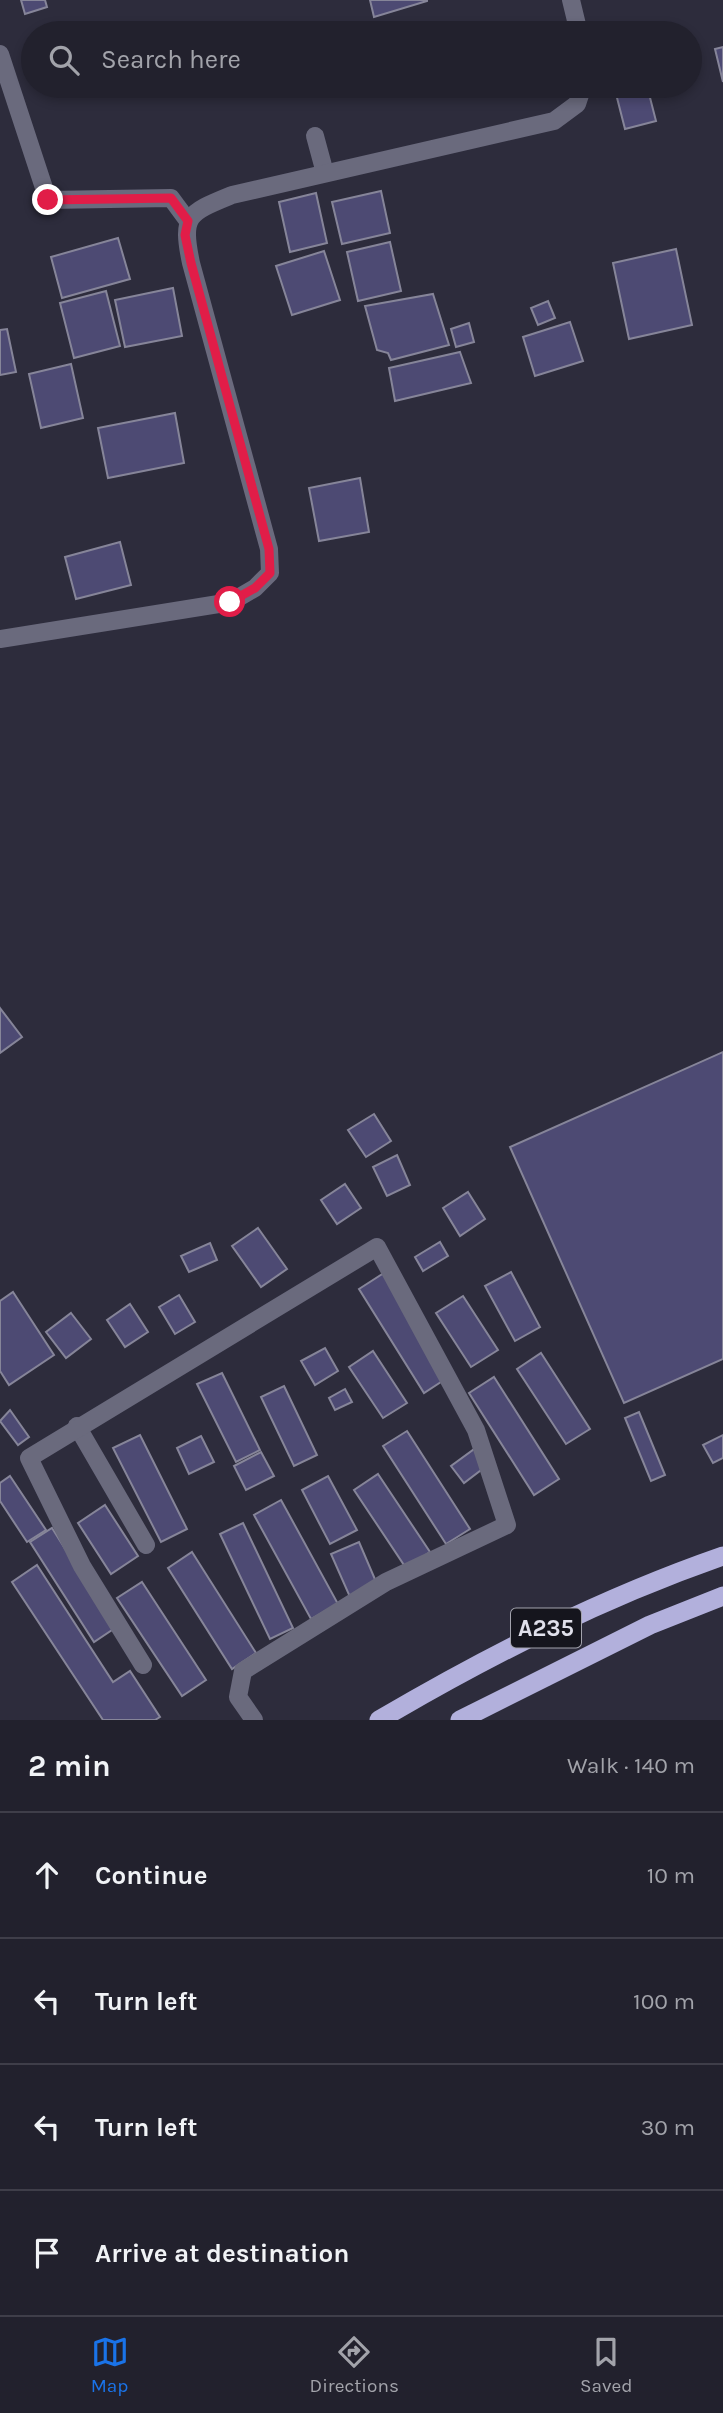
<!DOCTYPE html>
<meta charset="utf-8">
<style>
:root{--surface:#22212d;--page:#2e2e39;--text:#f1f3f6;--muted:#a2a3aa;--line:#3f3e49;--accent:#1a73e8}
body{margin:0;font-family:Karla,sans-serif;background:var(--page);color:var(--text)}
.stop{position:absolute;width:21px;height:21px;margin:-16px;border:5px solid #e11d48;border-radius:50%;background:#fff}
.stop.end{background:#e11d48;border-color:#fff;box-shadow:0 2px 7px #0008}
.list{margin:0;padding:0;list-style:none}
h2{display:flex;justify-content:space-between;align-items:center;height:91px;margin:0;padding:0 28px;font-size:30px}
h2 small{font-size:23px;font-weight:400;color:var(--muted)}
.list li{display:grid;grid-template-columns:46px 1fr auto;gap:21px;align-items:center;box-sizing:border-box;height:126px;padding:0 28px;border-top:2px solid var(--line)}
.list b{display:block;font-size:26px;white-space:nowrap}
.list em{font-size:23px;font-style:normal;color:var(--muted)}
.icon{flex:none;width:38px;height:38px;fill:none;stroke:currentColor;stroke-width:2;stroke-linecap:round;stroke-linejoin:round}
.map{position:relative;flex:none;width:723px;height:1720px;overflow:hidden}
.search{position:absolute;background:var(--surface);box-shadow:0 4px 10px #0003;left:21px;right:21px;top:21px;height:77px;display:flex;align-items:center;gap:18px;box-sizing:border-box;padding:0 24px;border-radius:38px;color:var(--muted);font-size:26px}
.sheet{height:595px;background:var(--surface)}
nav{display:flex;justify-content:space-around;align-items:center;box-sizing:border-box;height:98px;border-top:2px solid var(--line);background:var(--surface);font-size:19px;color:var(--muted)}
nav a{display:grid;justify-items:center;gap:4px}
nav .on{color:var(--accent)}
.map>svg:first-child{display:block}
</style>
<div class="map">
<svg width="723" height="1720" viewBox="0 0 723 1720">
<rect width="100%" height="100%" fill="#2d2c3c"/>
<g fill="#4d4a73" stroke="#868599" stroke-width="2">
<path d="M21 0H45L47 7 25 14Z"/>
<path d="M370 0H427V1L374 17Z"/>
<path d="M723 47V82L715 49Z"/>
<path d="M614 86H647L656 121 625 129Z"/>
<path d="M381 191 390 233 342 244 332 202Z"/>
<path d="M316 193 327 243 290 252 279 202Z"/>
<path d="M118 238 130 279 62 298 51 257Z"/>
<path d="M390 242 401 291 358 301 347 252Z"/>
<path d="M676 249 692 325 629 339 613 263Z"/>
<path d="M324 251 340 300 292 315 276 266Z"/>
<path d="M173 288 182 336 125 347 115 300Z"/>
<path d="M106 291 120 346 74 358 60 303Z"/>
<path d="M433 294 449 345 391 360 388 353 377 350 365 306Z"/>
<path d="M548 301 555 318 538 325 531 308Z"/>
<path d="M570 322 583 361 535 376 523 337Z"/>
<path d="M469 323 474 342 456 347 451 329Z"/>
<path d="M7 329 16 372 0 375V330Z"/>
<path d="M460 352 471 383 395 401 389 368Z"/>
<path d="M71 364 83 418 41 428 29 374Z"/>
<path d="M175 413 184 463 108 478 98 428Z"/>
<path d="M360 478 369 532 319 541 309 488Z"/>
<path d="M120 542 131 585 76 599 65 557Z"/>
<path d="M0 1008 22 1037 0 1053Z"/>
<path d="M723 1052V1359L624 1403 510 1147Z"/>
<path d="M374 1114 391 1141 366 1157 348 1130Z"/>
<path d="M397 1155 410 1185 387 1196 373 1167Z"/>
<path d="M345 1184 361 1208 337 1224 321 1200Z"/>
<path d="M468 1192 485 1219 460 1236 443 1208Z"/>
<path d="M258 1228 287 1269 261 1287 232 1246Z"/>
<path d="M440 1242 448 1256 423 1271 415 1257Z"/>
<path d="M210 1243 217 1260 189 1272 181 1256Z"/>
<path d="M387 1271 447 1378 424 1393 359 1289Z"/>
<path d="M511 1272 540 1327 515 1341 485 1286Z"/>
<path d="M13 1292 54 1355 9 1385 0 1371V1301Z"/>
<path d="M179 1295 195 1322 175 1334 159 1307Z"/>
<path d="M463 1296 498 1350 471 1367 436 1313Z"/>
<path d="M130 1304 148 1332 125 1347 107 1320Z"/>
<path d="M71 1313 91 1339 66 1358 46 1332Z"/>
<path d="M325 1348 338 1371 315 1385 301 1361Z"/>
<path d="M373 1351 407 1403 383 1418 349 1367Z"/>
<path d="M541 1353 590 1429 566 1444 517 1369Z"/>
<path d="M222 1373 260 1450 236 1462 197 1384Z"/>
<path d="M494 1377 559 1479 534 1495 469 1393Z"/>
<path d="M284 1386 317 1455 294 1466 261 1397Z"/>
<path d="M345 1389 352 1402 335 1410 329 1398Z"/>
<path d="M10 1410 29 1437 18 1445 0 1421Z"/>
<path d="M639 1412 665 1475 651 1481 625 1418Z"/>
<path d="M407 1431 470 1529 446 1544 383 1446Z"/>
<path d="M140 1435 187 1529 161 1542 113 1448Z"/>
<path d="M723 1435V1458L713 1463 703 1445Z"/>
<path d="M201 1436 214 1462 189 1474 177 1448Z"/>
<path d="M477 1447 489 1464 464 1483 451 1466Z"/>
<path d="M261 1452 274 1476 246 1490 234 1466Z"/>
<path d="M378 1474 430 1552 406 1568 354 1490Z"/>
<path d="M10 1476 46 1530 27 1542 0 1501V1483Z"/>
<path d="M328 1476 357 1530 330 1544 302 1490Z"/>
<path d="M281 1500 338 1604 311 1619 254 1515Z"/>
<path d="M105 1505 138 1556 111 1574 78 1523Z"/>
<path d="M243 1523 293 1628 270 1639 220 1534Z"/>
<path d="M52 1528 115 1628 94 1642 30 1542Z"/>
<path d="M359 1542 377 1584 350 1597 331 1554Z"/>
<path d="M192 1552 256 1653 232 1669 168 1568Z"/>
<path d="M37 1565 113 1682 130 1671 160 1717 155 1720H103L12 1582Z"/>
<path d="M142 1582 206 1680 182 1696 117 1598Z"/>
</g>
<g fill="none" stroke-linecap="round" stroke-linejoin="round">
<g stroke="#6a6a7d" stroke-width="18">
<path d="M571 0 579 33"/>
<path d="M0 54 48 200 171 198 188 221"/>
<path d="M315 136 325 173"/>
<path d="M0 639 231 602 255 588 270 573 269 549 191 263C181 215 188 213 232 195L554 121 577 104 583 86"/>
<path d="M77 1426 146 1545"/>
<path d="M143 1665 82 1566 29 1458 377 1247 476 1430 507 1525 386 1582 243 1671 238 1697 254 1720"/>
</g>
<g stroke="#b2b0dc" stroke-width="19">
<path d="M379 1720C490 1655 602 1598 723 1556"/>
<path d="M460 1720 650 1625 723 1596"/>
</g>
</g>
<g fill="none" stroke-linecap="round" stroke-linejoin="round">
<path stroke="#e11d48" stroke-width="9" d="M48 200 171 198 188 221 185 235 191 263 269 549 270 573 255 588 230 602"/>
</g>
<g text-anchor="middle" dominant-baseline="central" stroke-width="6" stroke-linejoin="round" paint-order="stroke">
<rect fill="#15151d" stroke="#a3a3ad" stroke-width="2" x="511" y="1608.5" width="70" height="39" rx="5"/>
<g font-size="23" font-weight="bold" fill="#e0e0eb">
<text x="546" y="1628">A235</text>
</g>
</g>
</svg>
<div class="stop" style="left:230px;top:602px"></div>
<div class="stop end" style="left:48px;top:200px"></div>
<div class="search"><svg class="icon" aria-label="search" viewBox="0 0 24 24"><circle cx="10" cy="10" r="6"/><path d="M15 15l6 6"/></svg>Search here</div>
</div>
<section class="sheet">
<h2>2 min<small>Walk · 140 m</small></h2>
<ul class="list">
<li><svg class="icon" aria-label="ahead" viewBox="0 0 24 24"><path d="M12 20V5M6 11l6-6 6 6"/></svg><div><b>Continue</b></div><em>10 m</em></li>
<li><svg class="icon" aria-label="left" viewBox="0 0 24 24"><path d="M17 20v-9H6M10 6l-5 5 5 5"/></svg><div><b>Turn left</b></div><em>100 m</em></li>
<li><svg class="icon" aria-label="left" viewBox="0 0 24 24"><path d="M17 20v-9H6M10 6l-5 5 5 5"/></svg><div><b>Turn left</b></div><em>30 m</em></li>
<li><svg class="icon" aria-label="arrive" viewBox="0 0 24 24"><path d="M6 21V4h12l-3 4 3 4H6"/></svg><div><b>Arrive at destination</b></div></li>
</ul>
</section>
<nav>
<a class="on"><svg class="icon" aria-label="map" viewBox="0 0 24 24"><path d="M3 6l6-2 6 2 6-2v14l-6 2-6-2-6 2zM9 4v14M15 6v14"/></svg>Map</a>
<a><svg class="icon" aria-label="directions" viewBox="0 0 24 24"><path d="M12 3l9 9-9 9-9-9zM9 14v-3h6M13 9l2 2-2 2"/></svg>Directions</a>
<a><svg class="icon" aria-label="saved" viewBox="0 0 24 24"><path d="M7 4h10v16l-5-4-5 4z"/></svg>Saved</a>
</nav>
